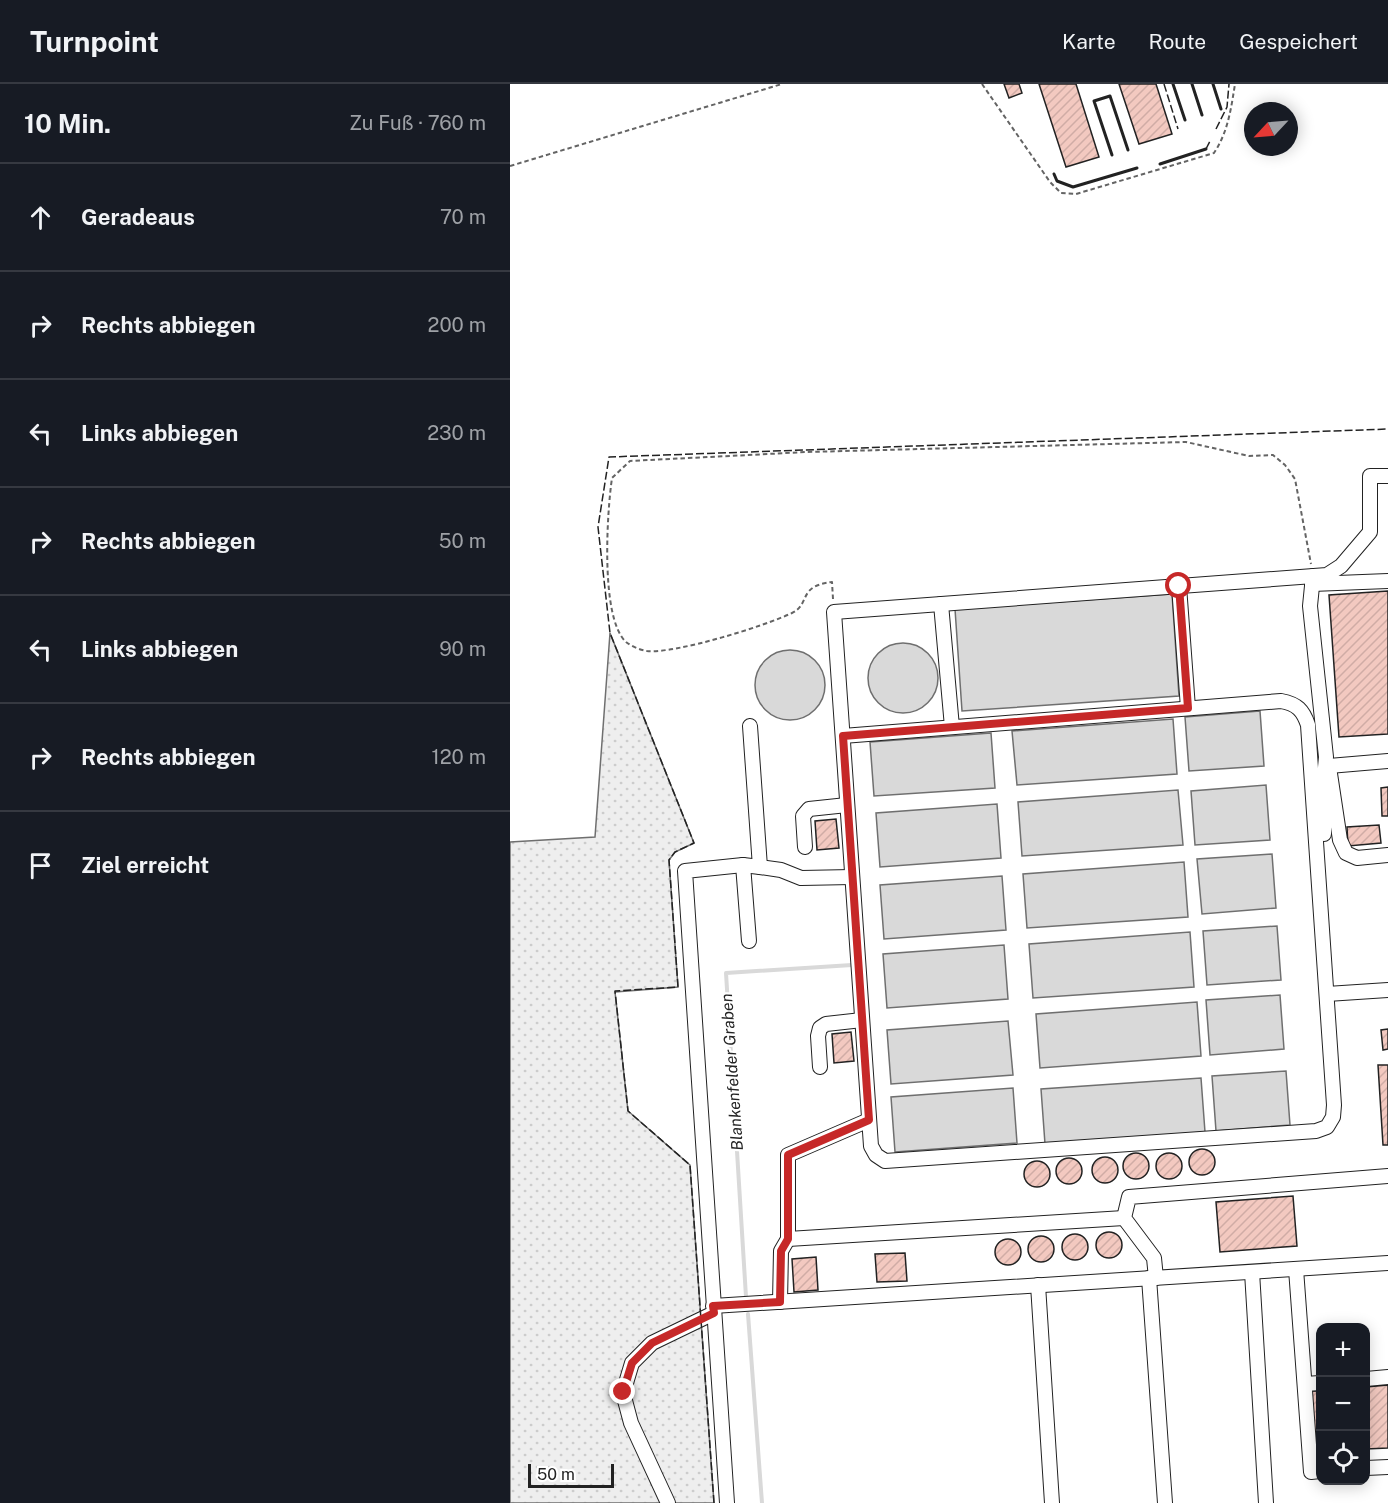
<!DOCTYPE html>
<html lang="de">
<meta charset="utf-8">
<style>
:root{--surface:#171b24;--page:#242831;--text:#f1f3f6;--muted:#9ea1a6;--line:#363941}
body{margin:0;font-family:"Public Sans",sans-serif;background:var(--page);color:var(--text)}
.controls{position:absolute;right:18px;bottom:18px;display:grid;overflow:hidden;border-radius:12px;box-shadow:0 3px 15px #0003}
.controls button{width:54px;height:54px;display:grid;place-items:center;padding:0;border:0;border-bottom:2px solid var(--line);background:var(--surface);color:var(--text);font:30px sans-serif}
.compass{position:absolute;left:734px;top:18px;width:54px;height:54px;border-radius:50%;background:var(--surface);box-shadow:0 3px 15px #0003;rotate:244deg}
.scale{position:absolute;left:18px;bottom:15px;width:86px;box-sizing:border-box;padding-left:6px;border:3px solid #222;border-top:0;font-size:16px;line-height:21px;white-space:nowrap;color:#222;-webkit-text-stroke:4px #fff;paint-order:stroke}
.stop{position:absolute;width:18px;height:18px;margin:-14px;border:4px solid #c62828;border-radius:50%;background:#fff}
.stop.end{background:#c62828;border-color:#fff;box-shadow:0 2px 6px #0008}
.list{margin:0;padding:0;list-style:none}
h2{display:flex;justify-content:space-between;align-items:center;height:78px;margin:0;padding:0 24px;font-size:26px}
h2 small{font-size:20px;font-weight:400;color:var(--muted)}
.list li{display:grid;grid-template-columns:39px 1fr auto;gap:18px;align-items:center;box-sizing:border-box;height:108px;padding:0 24px;border-top:2px solid var(--line)}
.list b{display:block;font-size:22px;white-space:nowrap}
.list em{font-size:20px;font-style:normal;color:var(--muted)}
.icon{flex:none;width:33px;height:33px;fill:none;stroke:currentColor;stroke-width:2;stroke-linecap:round;stroke-linejoin:round}
.map{position:relative;flex:none;width:878px;height:1419px;overflow:hidden}
header{display:flex;align-items:center;gap:36px;box-sizing:border-box;height:84px;padding:0 30px;background:var(--surface);border-bottom:2px solid var(--line)}
header strong{font-size:28px}
nav{display:flex;gap:33px;margin-inline-start:auto;font-size:21px}
main{display:flex}
aside{flex:1;background:var(--surface)}
.map>svg:first-child{display:block}
</style>
<header>
<strong>Turnpoint</strong>
<nav><a>Karte</a><a>Route</a><a>Gespeichert</a></nav>
</header>
<main>
<aside>
<h2>10 Min.<small>Zu Fuß · 760 m</small></h2>
<ul class="list">
<li><svg class="icon" aria-label="ahead" viewBox="0 0 24 24"><path d="M12 20V5M6 11l6-6 6 6"/></svg><div><b>Geradeaus</b></div><em>70 m</em></li>
<li><svg class="icon" aria-label="right" viewBox="0 0 24 24"><path d="M7 20v-9h11M14 6l5 5-5 5"/></svg><div><b>Rechts abbiegen</b></div><em>200 m</em></li>
<li><svg class="icon" aria-label="left" viewBox="0 0 24 24"><path d="M17 20v-9H6M10 6l-5 5 5 5"/></svg><div><b>Links abbiegen</b></div><em>230 m</em></li>
<li><svg class="icon" aria-label="right" viewBox="0 0 24 24"><path d="M7 20v-9h11M14 6l5 5-5 5"/></svg><div><b>Rechts abbiegen</b></div><em>50 m</em></li>
<li><svg class="icon" aria-label="left" viewBox="0 0 24 24"><path d="M17 20v-9H6M10 6l-5 5 5 5"/></svg><div><b>Links abbiegen</b></div><em>90 m</em></li>
<li><svg class="icon" aria-label="right" viewBox="0 0 24 24"><path d="M7 20v-9h11M14 6l5 5-5 5"/></svg><div><b>Rechts abbiegen</b></div><em>120 m</em></li>
<li><svg class="icon" aria-label="arrive" viewBox="0 0 24 24"><path d="M6 21V4h12l-3 4 3 4H6"/></svg><div><b>Ziel erreicht</b></div></li>
</ul>
</aside>
<div class="map">
<svg width="878" height="1419" viewBox="0 0 878 1419">
<defs>
<pattern id="grass-dots" width="8" height="8" patternUnits="userSpaceOnUse" patternTransform="scale(1.5)"><rect width="8" height="8" fill="#eee"/><path d="M2 2h.1M6 6h.1" fill="none" stroke="#ccc" stroke-width="1.8" stroke-linecap="round"/></pattern>
<pattern id="building-hatch" width="6" height="6" patternUnits="userSpaceOnUse" patternTransform="scale(1.5)"><rect width="6" height="6" fill="#f3c9c0"/><path d="M-1 1l2-2M0 6l6-6M5 7l2-2" fill="none" stroke="#d0aca5"/></pattern>
</defs>
<rect width="100%" height="100%" fill="#fff"/>
<path fill="url(#grass-dots)" stroke="#6f6f6f" stroke-width="1.5" d="M100 549 184 759 165 768 159 776 168 903 105 908 118 1027 180 1081 204 1419H0V758L85 753Z"/>
<g fill="#d9d9d9" stroke="#6f6f6f" stroke-width="1.5">
<path d="M662 510 669 612 452 627 445 525Z"/>
<circle cx="393" cy="594" r="35"/>
<circle cx="280" cy="601" r="35"/>
<path d="M750 627 754 682 679 687 675 633Z"/>
<path d="M663 635 667 690 507 701 502 647Z"/>
<path d="M481 649 485 704 364 712 360 658Z"/>
<path d="M756 701 760 756 685 761 681 707Z"/>
<path d="M668 706 673 761 512 772 508 718Z"/>
<path d="M487 720 491 774 370 783 366 729Z"/>
<path d="M762 770 766 824 692 830 687 775Z"/>
<path d="M674 778 678 833 517 844 513 790Z"/>
<path d="M492 792 496 846 374 855 370 801Z"/>
<path d="M767 842 771 896 697 901 693 847Z"/>
<path d="M680 848 684 903 523 914 519 860Z"/>
<path d="M494 861 498 915 377 924 373 870Z"/>
<path d="M770 911 774 965 700 971 696 916Z"/>
<path d="M687 918 691 972 530 984 526 930Z"/>
<path d="M498 937 503 991 381 1000 377 946Z"/>
<path d="M776 987 780 1041 706 1047 702 992Z"/>
<path d="M691 994 695 1048 535 1060 531 1005Z"/>
<path d="M503 1004 507 1059 385 1068 381 1013Z"/>
</g>
<g fill="none" stroke-linecap="round" stroke-linejoin="round">
<g stroke="#d9d9d9" stroke-width="4">
<path d="M236 1213 216 889 342 881"/>
<path d="M238 1230 252 1419"/>
</g>
</g>
<g fill="url(#building-hatch)" stroke="#222" stroke-width="1.5">
<path d="M494 0H509L512 9 499 14Z"/>
<path d="M529 0H566L589 73 556 83Z"/>
<path d="M609 0H646L662 50 629 60Z"/>
<path d="M878 507V650L829 653 819 511Z"/>
<path d="M878 703V732H872L871 704Z"/>
<path d="M326 735 329 764 307 766 305 737Z"/>
<path d="M869 741 871 759 838 762 837 743Z"/>
<path d="M878 945V965L873 966 871 946Z"/>
<path d="M341 948 344 977 324 979 322 950Z"/>
<path d="M868 981H878V1061H873Z"/>
<circle cx="692" cy="1078" r="13"/>
<circle cx="659" cy="1082" r="13"/>
<circle cx="626" cy="1082" r="13"/>
<circle cx="595" cy="1086" r="13"/>
<circle cx="559" cy="1087" r="13"/>
<circle cx="527" cy="1090" r="13"/>
<path d="M783 1112 787 1162 710 1168 706 1118Z"/>
<circle cx="599" cy="1161" r="13"/>
<circle cx="565" cy="1163" r="13"/>
<circle cx="531" cy="1165" r="13"/>
<circle cx="498" cy="1168" r="13"/>
<path d="M395 1169 397 1197 367 1198 365 1170Z"/>
<path d="M306 1173 308 1206 284 1208 282 1175Z"/>
<path d="M878 1301V1364L856 1365V1303Z"/>
<path d="M801 1307H810V1363H805Z"/>
</g>
<g fill="none" stroke-linecap="round" stroke-linejoin="round">
<g stroke="#222" stroke-width="16">
<g id="minor">
<path d="M803 492 800 522 816 673 814 694V750"/>
<path d="M802 500 878 497"/>
<path d="M669 502 678 624"/>
<path d="M431 520 442 643"/>
<path d="M333 652 771 617C787 620 793 626 798 641L824 1021 823 1033 817 1043 806 1047 375 1077 366 1071 361 1062 324 528 817 491 831 482 860 448V392H878"/>
<path d="M819 682 878 677"/>
<path d="M819 683 830 756 836 769 847 774 878 771"/>
<path d="M295 763 293 732 299 725 337 721"/>
<path d="M233 781 239 857"/>
<path d="M250 783 271 786 291 794 342 793"/>
<path d="M817 910 878 906"/>
<path d="M310 983 308 952 310 944 316 940 352 936"/>
<path d="M278 1155 614 1134"/>
<path d="M786 1185 801 1388 810 1387"/>
<path d="M742 1188 756 1419"/>
<path d="M639 1194 655 1419"/>
<path d="M646 1194 644 1174 614 1134 619 1113 878 1092"/>
<path d="M528 1201 542 1419"/>
<path d="M270 1218 271 1167 278 1155V1071L359 1036"/>
<path d="M203 1222 878 1179"/>
<path d="M856 1295 878 1293"/>
<path d="M795 1300 810 1299"/>
<path d="M856 1384 878 1383"/>
<path d="M158 1419 121 1339 113 1309 122 1279 142 1259 204 1229"/>
<path d="M217 1419 175 787 233 781 250 783 240 642"/>
</g>
</g>
<g stroke="#646464" stroke-width="2" stroke-dasharray="4.5 3" stroke-linecap="butt">
<path d="M472 0 540 98 551 109 566 110 704 69C718 48 721 25 725 0"/>
<path d="M0 82 272 0"/>
<path d="M323 515 322 498C287 502 301 520 282 529 255 542 165 570 137 567 130 566 121 562 116 558 90 534 97 428 102 394L120 377 297 368 676 358 739 372 763 371 775 381 785 395 801 480"/>
</g>
<use href="#minor" stroke="#fff" stroke-width="14"/>
<g stroke="#222" stroke-width="1.5" stroke-dasharray="8 3" stroke-linecap="butt">
<path d="M654 0 668 45"/>
<path d="M706 45 717 23 719 0"/>
<path d="M696 65 700 57"/>
<path d="M204 1419 180 1081 118 1027 105 907 168 903 159 776 165 768 184 759 100 549 88 443 99 373 878 345"/>
</g>
<g stroke="#222" stroke-width="3">
<path d="M663 0 675 36"/>
<path d="M682 0 692 31"/>
<path d="M703 0 711 25"/>
<path d="M602 71 584 17 600 12 618 66"/>
<path d="M650 80 696 65"/>
<path d="M544 90 547 97 563 103 627 84"/>
</g>
</g>
<g fill="none" stroke-linecap="round" stroke-linejoin="round">
<path stroke="#c62828" stroke-width="8" d="M113 1308 122 1279 142 1259 204 1229 203 1222 270 1218 271 1167 278 1155V1071L359 1036 333 652 678 624 669 502"/>
</g>
<g text-anchor="middle" dominant-baseline="central" stroke-width="4.5" stroke-linejoin="round" paint-order="stroke">
<g font-size="16" font-style="italic" fill="#222" stroke="#fff">
<text transform="translate(222 988) rotate(-94)">Blankenfelder Graben</text>
</g>
</g>
</svg>
<div class="controls">
<button>+</button>
<button>−</button>
<button><svg class="icon" aria-label="locate" viewBox="0 0 24 24"><circle cx="12" cy="12" r="6"/><path d="M12 2v4M12 18v4M2 12h4M18 12h4"/></svg></button>
</div>
<svg class="compass" viewBox="-18 -18 36 36"><path d="M0-13l5 13h-10z" fill="#e53935"/><path d="M0 13l5-13h-10z" fill="#9ea1a6"/></svg>
<div class="scale">50 m</div>
<div class="stop" style="left:669px;top:502px"></div>
<div class="stop end" style="left:113px;top:1308px"></div>
</div>
</main>
